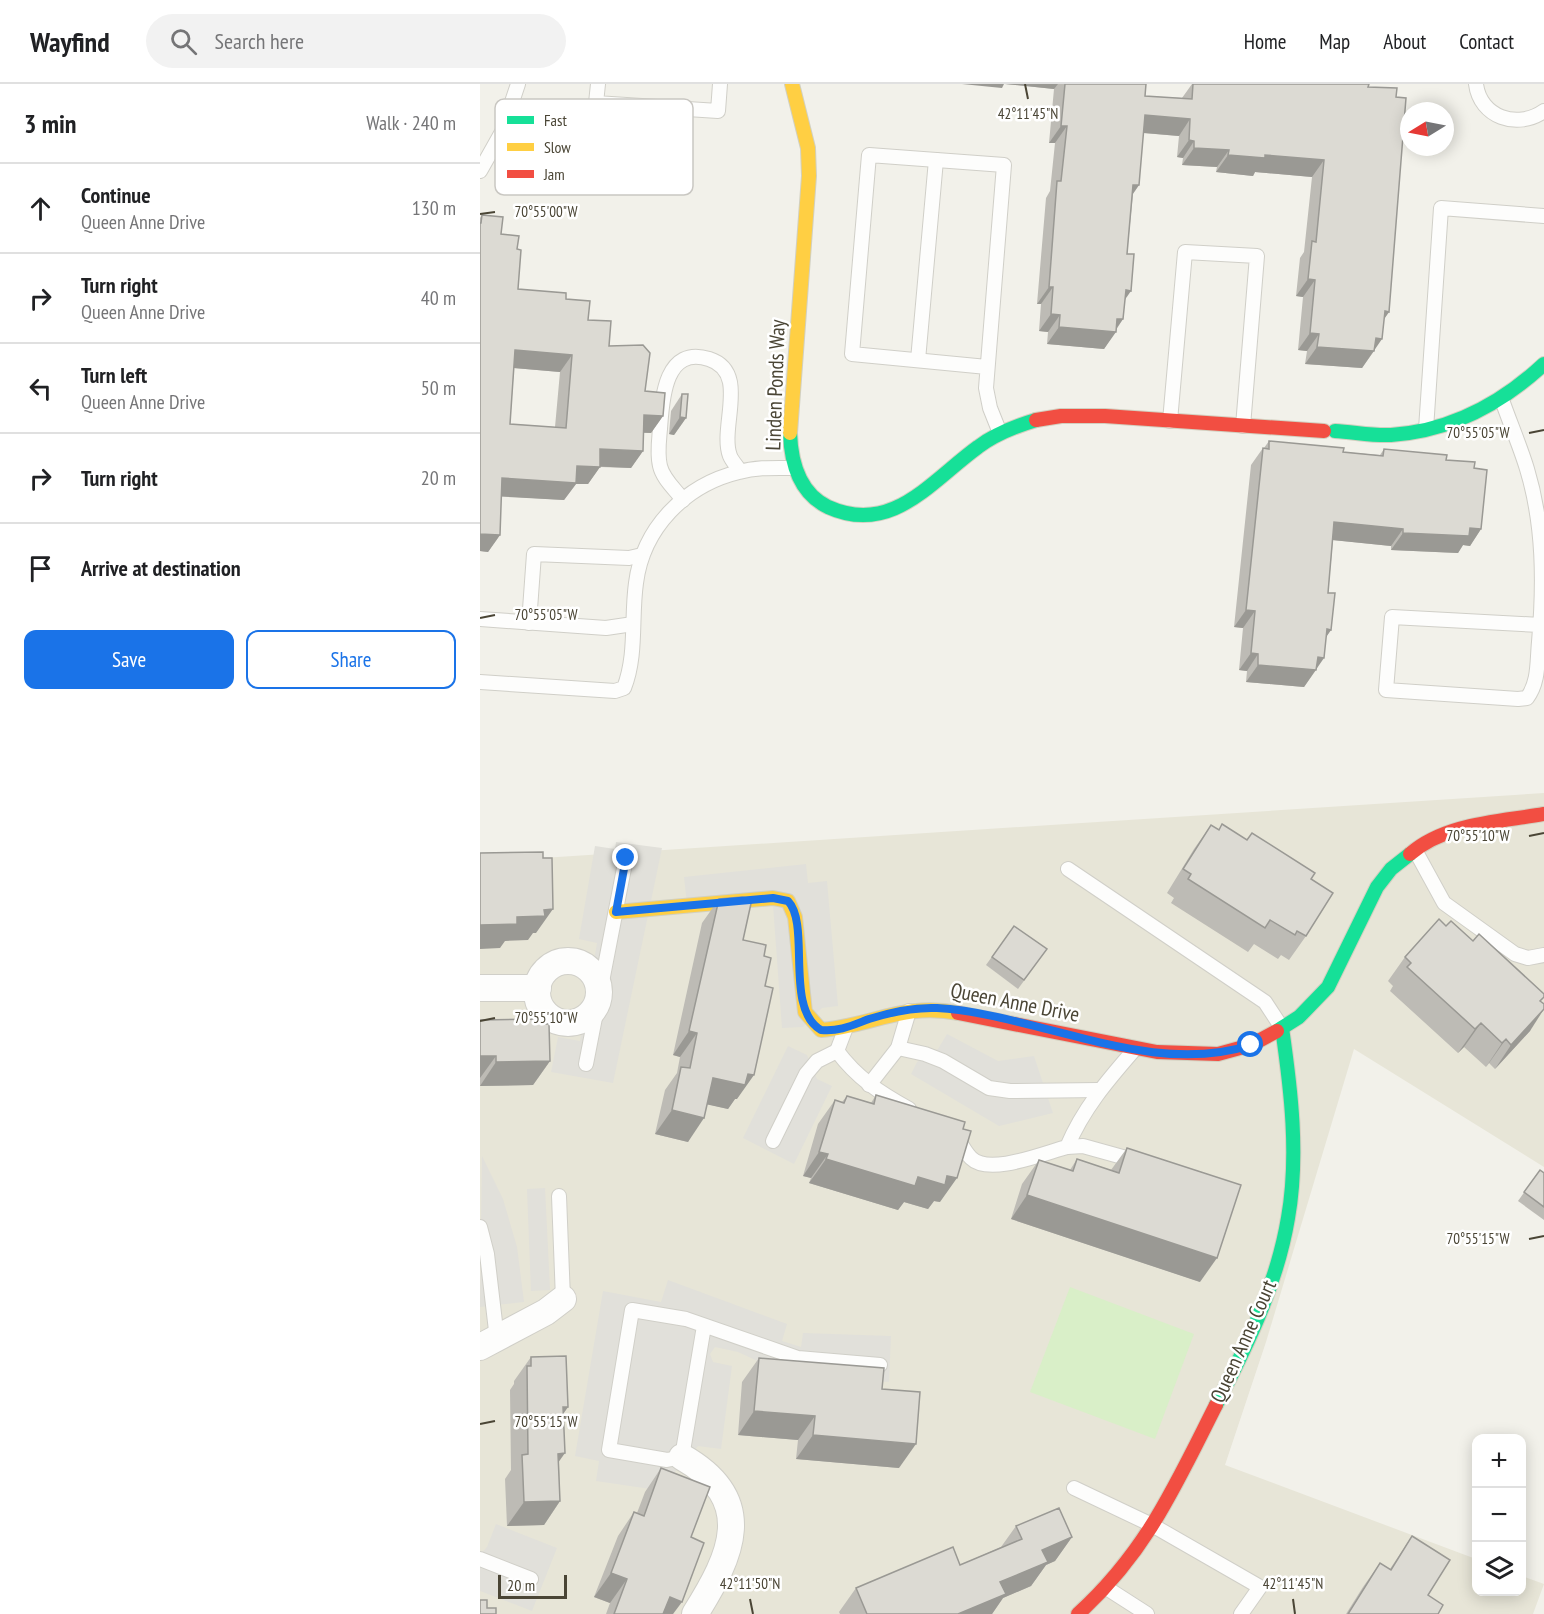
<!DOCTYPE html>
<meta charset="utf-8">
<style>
:root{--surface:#fff;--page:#f2f2f2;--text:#202124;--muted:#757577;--line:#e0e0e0;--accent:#1a73e8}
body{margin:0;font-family:"PT Sans Narrow",sans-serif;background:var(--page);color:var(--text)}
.controls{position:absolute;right:18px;bottom:18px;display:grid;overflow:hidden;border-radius:12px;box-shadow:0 3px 15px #0003}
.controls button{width:54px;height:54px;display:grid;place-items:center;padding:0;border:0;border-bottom:2px solid var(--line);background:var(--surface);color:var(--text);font:30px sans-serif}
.compass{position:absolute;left:920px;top:18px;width:54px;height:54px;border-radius:50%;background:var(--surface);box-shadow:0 3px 15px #0003;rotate:260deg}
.scale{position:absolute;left:18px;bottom:15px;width:69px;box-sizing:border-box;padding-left:6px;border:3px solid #4a4535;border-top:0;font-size:16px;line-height:21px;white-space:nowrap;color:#4a4535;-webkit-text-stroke:4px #fff;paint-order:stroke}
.stop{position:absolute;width:18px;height:18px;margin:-14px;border:4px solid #1a73e8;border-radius:50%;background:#fff}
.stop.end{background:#1a73e8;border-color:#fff;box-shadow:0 2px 6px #0008}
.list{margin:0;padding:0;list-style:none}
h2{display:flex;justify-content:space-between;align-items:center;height:78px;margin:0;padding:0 24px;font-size:26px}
h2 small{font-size:20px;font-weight:400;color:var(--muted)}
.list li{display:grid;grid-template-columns:39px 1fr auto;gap:18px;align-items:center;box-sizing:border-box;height:90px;padding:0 24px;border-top:2px solid var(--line)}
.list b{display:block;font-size:22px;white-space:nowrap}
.list p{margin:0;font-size:20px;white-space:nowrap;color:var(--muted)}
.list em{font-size:20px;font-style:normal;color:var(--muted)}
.actions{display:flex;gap:12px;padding:18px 24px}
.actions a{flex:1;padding:14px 0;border:2px solid var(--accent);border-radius:12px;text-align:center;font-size:21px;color:var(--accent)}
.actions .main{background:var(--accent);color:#fff}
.icon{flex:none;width:33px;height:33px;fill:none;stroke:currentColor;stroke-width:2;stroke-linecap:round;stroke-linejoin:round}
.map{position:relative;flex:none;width:1064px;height:1530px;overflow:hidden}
header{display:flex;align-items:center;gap:36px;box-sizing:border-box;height:84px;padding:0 30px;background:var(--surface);border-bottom:2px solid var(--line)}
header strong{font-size:28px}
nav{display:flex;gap:33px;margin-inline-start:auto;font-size:21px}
.search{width:420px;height:54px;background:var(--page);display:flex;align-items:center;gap:15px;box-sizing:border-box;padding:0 21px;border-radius:33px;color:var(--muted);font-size:22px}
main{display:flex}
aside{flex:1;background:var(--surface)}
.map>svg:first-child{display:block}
</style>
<header>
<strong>Wayfind</strong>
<div class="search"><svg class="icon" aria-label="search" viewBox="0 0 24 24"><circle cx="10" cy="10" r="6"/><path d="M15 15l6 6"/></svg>Search here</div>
<nav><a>Home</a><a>Map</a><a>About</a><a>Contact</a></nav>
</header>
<main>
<aside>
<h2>3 min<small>Walk · 240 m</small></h2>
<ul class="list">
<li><svg class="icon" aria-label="ahead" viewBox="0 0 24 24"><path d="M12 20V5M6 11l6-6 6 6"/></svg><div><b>Continue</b><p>Queen Anne Drive</p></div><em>130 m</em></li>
<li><svg class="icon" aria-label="right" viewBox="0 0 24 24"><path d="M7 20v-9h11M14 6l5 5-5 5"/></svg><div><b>Turn right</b><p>Queen Anne Drive</p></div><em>40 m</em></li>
<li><svg class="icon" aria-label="left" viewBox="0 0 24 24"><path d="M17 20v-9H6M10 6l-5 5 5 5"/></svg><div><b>Turn left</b><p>Queen Anne Drive</p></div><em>50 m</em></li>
<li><svg class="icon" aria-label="right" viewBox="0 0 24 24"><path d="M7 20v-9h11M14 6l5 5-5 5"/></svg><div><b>Turn right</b></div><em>20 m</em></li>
<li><svg class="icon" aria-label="arrive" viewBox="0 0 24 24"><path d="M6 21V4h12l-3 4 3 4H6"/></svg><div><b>Arrive at destination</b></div></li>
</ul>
<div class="actions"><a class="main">Save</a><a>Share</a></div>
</aside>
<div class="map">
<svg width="1064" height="1530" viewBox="0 0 1064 1530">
<rect width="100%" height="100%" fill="#f2f1ea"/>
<path fill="#e7e5d7" d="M1064 709V1083L874 965 786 1258 745 1381 996 1475V1508H1042V1492L1064 1500 1053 1530H0V778Z"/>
<path fill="#d9efc8" d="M590 1203 714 1250 675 1355 550 1308Z"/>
<g fill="#e1e0da">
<path d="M136 758 182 764 133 999 71 988 78 953 100 957 117 859 99 855 115 762 135 765Z"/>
<path d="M326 780 328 799 347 797 358 922 342 924 323 943 302 944 293 821 208 829 204 793Z"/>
<path d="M467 950 518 977 554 972 573 1029 519 1042 431 990 437 978 458 965Z"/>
<path d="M308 962 327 971 337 995 352 1002 314 1080 263 1054Z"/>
<path d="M2 1072 23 1115 37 1163 44 1218 0 1223Z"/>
<path d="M65 1104 70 1206 51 1207 47 1105Z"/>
<path d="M188 1196 307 1240 302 1257 321 1263 323 1249 411 1252 409 1298 308 1291 258 1268 235 1263 230 1270 233 1278 252 1282 241 1365 218 1362 194 1389 191 1408 116 1397 119 1377 95 1372 123 1207 181 1218Z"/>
<path d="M16 1440 77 1464 52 1527 0 1507V1471L7 1463Z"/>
</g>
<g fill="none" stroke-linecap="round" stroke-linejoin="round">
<g stroke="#d0cfc8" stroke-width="16">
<g id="lane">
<path d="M118 0 116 19 238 27 240 0"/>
<path d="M996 0C1000 33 1037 46 1064 27"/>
<path d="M0 87 22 48 38 0"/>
<path d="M438 276 456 76"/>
<path d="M507 283 372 270 389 71 524 81 506 304 510 324 520 349"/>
<path d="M1022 316C1030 339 1040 362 1047 385 1064 441 1064 500 1059 558 1057 578 1059 598 1047 614L1038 615 906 606 912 533 1060 541"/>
<path d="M690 337 705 168 777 172 763 342"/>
<path d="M946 345 961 124 1064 132"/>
<path d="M203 416C195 405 183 395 180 382 177 370 179 357 180 345 182 317 184 261 229 275 270 288 239 343 250 372 252 377 257 382 260 387"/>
<path d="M0 535 126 544 153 540"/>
<path d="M49 539 54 470 149 474 162 471"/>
<path d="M0 598 135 607 144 604C157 571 151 534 156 499 163 444 205 401 259 388 277 383 295 384 314 384"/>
<path d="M935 766 964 819 1035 870 1048 874 1064 871"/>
<path d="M588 785 785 918 802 944"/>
<path d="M365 946 357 967C377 994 400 1009 429 1025"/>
<path d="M418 964 445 970 463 977 509 1004 530 1007 619 1006"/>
<path d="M106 980 146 774"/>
<path d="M389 1001 418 964 429 927"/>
<path d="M474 1051C481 1058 484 1067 491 1074 509 1092 564 1069 587 1063 603 1025 627 997 654 966"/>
<path d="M293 1057 326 990 337 977 357 967"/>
<path d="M587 1063 603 1062 657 1077"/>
<path d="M79 1112 83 1215"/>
<path d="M0 1143 7 1170 17 1255"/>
<path d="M224 1242 202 1373 187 1376 129 1366 152 1226 206 1235 318 1274 400 1281"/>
<path d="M594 1404 672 1441 780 1503 761 1530"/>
<path d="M0 1475 51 1495"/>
<path d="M625 1503 667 1530"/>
</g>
</g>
<g stroke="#d0cfc8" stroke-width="28">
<g id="street">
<circle cx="88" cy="908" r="31"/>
<path d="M0 904H58"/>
<path d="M0 1263 66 1228 83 1215"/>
<path d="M202 1373C278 1416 252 1471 215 1530"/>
</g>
</g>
<g stroke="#d2d0c0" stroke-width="16">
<g id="fast">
<path d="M855 347C874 348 892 352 911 351 971 347 1021 320 1064 280"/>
<path d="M310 349C311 378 319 409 348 423 412 452 451 397 498 363 515 350 536 342 556 336"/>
<path d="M797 947 819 933 848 903 897 803 911 785 930 770"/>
<path d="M736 1321C767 1262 797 1200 808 1134 819 1072 811 1006 802 944"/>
</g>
</g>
<g stroke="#d2d0c0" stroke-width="16">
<g id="slow">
<path d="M310 349 329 92 328 64 312 0"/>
<path d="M136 828 293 814 308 817 315 833 325 928 341 946C391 942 425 918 478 929"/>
</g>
</g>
<g stroke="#d2d0c0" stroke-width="16">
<g id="jam">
<path d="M556 336 581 332H625L844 347"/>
<path d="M930 770C966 739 1019 738 1064 730"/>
<path d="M478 929 677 968 738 970 771 961 797 947"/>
<path d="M598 1530C667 1467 695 1402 736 1321"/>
</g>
</g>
<use href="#lane" stroke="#fdfdfc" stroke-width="14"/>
<use href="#street" stroke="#fdfdfc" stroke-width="26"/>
<use href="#fast" stroke="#16e098" stroke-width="14"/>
<use href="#slow" stroke="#ffcf43" stroke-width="14"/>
<use href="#jam" stroke="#f24e42" stroke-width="14"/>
</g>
<g fill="#bdbbb5" fill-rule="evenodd">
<path d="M525 0H666L665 12 702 14 712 0H889L888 3 916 13 909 228 904 235 894 267 882 284 825 280 827 267 818 266 823 213 816 212 820 174 824 168 832 93 775 88 773 92 736 88 737 83 702 81 703 74 697 73 699 52 663 49 659 101 653 110 647 170 645 215 643 235 624 265 567 260 568 248 559 247 561 220H557L566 114 570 107 575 59H569L574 5Z"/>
<path d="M2 131 37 165 38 205 86 215 108 236 165 307 183 332 171 349H163V367L151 384 120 383 108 400H96L84 416 21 412 20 451 8 468 0 467V134ZM34 284 80 288 75 343 30 340Z"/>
<path d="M202 310 206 334 194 351 189 350 191 327Z"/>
<path d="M789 357 863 368 900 371 904 365 966 376 994 384 1001 445 990 462 983 461 978 469 911 466V462L853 456 848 509 851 546 846 553 836 586 824 603 766 598 767 587 759 586 763 544 754 543 771 381 783 364H784Z"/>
<path d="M731 741 831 795 826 852 809 876 801 871 798 875 774 860 768 868 691 819 694 814 687 809 714 765Z"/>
<path d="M239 815 263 856 257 1015H255L248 1025 227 1020 208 1058 175 1050 185 1006 197 989 200 973 193 971 222 839Z"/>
<path d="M534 842 567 865 538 905 506 881Z"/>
<path d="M966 842 1061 918 1050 947 1015 985 1009 979 1006 983 984 963 978 969 910 907 913 902 908 897 925 873Z"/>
<path d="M0 936 60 940 70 977 53 1001 0 1002Z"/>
<path d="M396 1011 460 1118 454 1117 448 1125 424 1118 418 1126 329 1099 331 1094 323 1092 338 1040 355 1016 362 1018 367 1012 391 1019Z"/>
<path d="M647 1064 720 1198 531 1135 542 1100 559 1076 590 1086 597 1075 631 1086Z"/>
<path d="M1060 1086 1064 1089V1136L1038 1117Z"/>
<path d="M51 1273 88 1323 83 1330 79 1378 80 1417 64 1441 27 1442 25 1395 31 1386 30 1306 34 1300V1297Z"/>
<path d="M279 1274 402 1305 419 1384 316 1375 318 1356 258 1351 262 1298Z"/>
<path d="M181 1384 211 1453 193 1530H126L130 1519 114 1513 138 1452 154 1428 157 1429 165 1408Z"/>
<path d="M536 1442 592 1453 575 1477 566 1481 551 1502 523 1514 512 1530H360L359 1528 376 1504 480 1481 521 1463Z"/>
<path d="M932 1452 948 1511 958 1530H866L883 1503 900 1479 910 1485Z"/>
</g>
<g fill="#9a9994">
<path d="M482 0H524L522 4Z"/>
<path d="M525 0H578L574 5Z"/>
<path d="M665 31 710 35 699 52 653 48Z"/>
<path d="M581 42H587L575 59H569Z"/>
<path d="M709 56 714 57 703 74 697 73Z"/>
<path d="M714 64 749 66 737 83 702 81Z"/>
<path d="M748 71H785L844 76 832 93 775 88 773 92 736 88Z"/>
<path d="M653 101H659L647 118Z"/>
<path d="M828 195 835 196 823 213 816 212Z"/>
<path d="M569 203H573L561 220H557Z"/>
<path d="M646 206 651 207 639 224Z"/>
<path d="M905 227 909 228 897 245Z"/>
<path d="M571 230 580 231 568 248 559 247Z"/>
<path d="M637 235H643L634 248H636L624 265 567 260 579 243Z"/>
<path d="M830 249 839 250 827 267 818 266Z"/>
<path d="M896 254 902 255 882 284 825 280 837 263Z"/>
<path d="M35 266 92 271 80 288 23 283Z"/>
<path d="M164 331 183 332 171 349 152 348Z"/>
<path d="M200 333 206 334 194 351 189 350Z"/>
<path d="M120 365 163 367 151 384 109 382Z"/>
<path d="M97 382 120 383 108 400H96L84 416 10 412 22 394Z"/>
<path d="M854 438 923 445 911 462 842 455Z"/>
<path d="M990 444 1001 445 990 462 983 461 978 469 911 466 923 449Z"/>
<path d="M0 450 20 451 8 468 0 467Z"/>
<path d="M766 526 775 527 763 544 754 543Z"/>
<path d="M847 545 851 546 839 563Z"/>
<path d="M771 569 778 570 767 587 759 586Z"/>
<path d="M838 573 844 574 824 603 766 598 778 581Z"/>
<path d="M73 825 56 849H53L48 856 25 857 20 864 0 865V841L37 833 64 826Z"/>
<path d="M1064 925 1050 947 1015 985 1031 961Z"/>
<path d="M1001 939 984 963 978 969 995 945Z"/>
<path d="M209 947 217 949 200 973 193 971Z"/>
<path d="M1026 955 1009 979 1006 983 1022 959Z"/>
<path d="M0 972H16L0 994Z"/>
<path d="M70 977 53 1001 0 1002 16 978Z"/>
<path d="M268 990 274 991 257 1015H255L248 1025 216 1018 233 994Z"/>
<path d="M192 1026 224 1034 208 1058 175 1050Z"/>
<path d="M339 1068 348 1070 331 1094 323 1092Z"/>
<path d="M346 1075 438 1093 467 1092 477 1094 460 1118 454 1117 448 1125 424 1118 418 1126 329 1099Z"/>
<path d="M547 1111 737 1174 720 1198 531 1135Z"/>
<path d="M83 1323H88L71 1347Z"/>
<path d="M274 1327 335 1332 318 1356 258 1351Z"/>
<path d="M333 1351 436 1360 419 1384 316 1375Z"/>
<path d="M85 1369 68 1393 78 1370Z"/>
<path d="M80 1417 64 1441 27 1442 44 1418Z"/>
<path d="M592 1453 575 1477 566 1481 551 1502 523 1514 512 1530H478L562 1466Z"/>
<path d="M131 1489 147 1495 130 1519 114 1513Z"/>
<path d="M190 1513 202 1518 193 1530H178Z"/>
</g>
<g fill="#dcdad3" stroke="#9a9994" stroke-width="1.5" fill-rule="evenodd">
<path d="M585 0H666L665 12 712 15 713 0H889L888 3 917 4 916 13 926 14 909 228 905 227 902 255 896 254 894 267 837 263 839 250 830 249 835 196 828 195 832 157 836 158 844 76 785 71V74L748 71 749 66 714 64V57L709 56 710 35 665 31 659 101H653L647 170H654L651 207 646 206 643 235H637L636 248 579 243 580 231 571 230 573 203H569L577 97H581L587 42H581Z"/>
<path d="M2 131 23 133 21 150 39 152 37 165 41 166 38 205 86 209V215L110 217 108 236 131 237 129 262 163 261 170 269 165 307 185 309 183 332 164 331 163 367 120 365V383L97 382 96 399 22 394 20 451 0 450V139H1ZM35 266 92 271 86 344 30 340Z"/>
<path d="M202 310H208L206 334 200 333Z"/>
<path d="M789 357 864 364 863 368 903 372 904 365 967 371 966 376 995 378 994 384 1007 386 1001 445 990 444 989 452 923 449V445L854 438 848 509H855L851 546 847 545 844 574 838 573 836 586 778 581V570L771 569 775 527 766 526 783 364 789 365Z"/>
<path d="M742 740 767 756 772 749 835 789 831 795 853 809 826 852 817 847 815 851 790 836 785 844 708 795 711 790 703 785 731 741 739 746Z"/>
<path d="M63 768V774H72L73 825 64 826 65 832 37 833V840L0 841V769Z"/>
<path d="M262 813 272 815 263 856 286 861 284 872 291 874 285 902 293 904 274 991 268 990 265 1001 233 994 224 1034 192 1026 201 983 210 984 217 949 209 947 239 815Z"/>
<path d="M959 835 966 842 971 837 993 857 999 850 1064 910V913L1060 917 1064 920V925L1031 961 1026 955 1022 959 1001 939 995 945 927 883 931 879 925 873Z"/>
<path d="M534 842 567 865 544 896 512 873Z"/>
<path d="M59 935 60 940H69L70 977 16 978V972H0V936Z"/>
<path d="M396 1011 485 1038 483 1045 491 1047 477 1094 467 1092 465 1101 438 1093 435 1102 346 1075 348 1070 339 1068 355 1016 364 1019 367 1012 394 1020Z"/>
<path d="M647 1064 761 1101 737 1174 547 1111 559 1076 593 1087 597 1075 639 1089Z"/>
<path d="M1060 1086 1064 1089V1123L1044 1108Z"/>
<path d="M86 1272 88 1323H83L85 1369 78 1370 80 1417 44 1418 42 1371 48 1370 47 1282H51V1273Z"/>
<path d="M279 1274 404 1284 402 1305 440 1308 436 1360 333 1351 335 1332 274 1327Z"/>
<path d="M181 1384 230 1403 211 1453 224 1459 202 1518 190 1513 183 1530H134L147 1495 131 1489 154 1428 164 1432Z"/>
<path d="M579 1424 592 1453 562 1466 568 1478 520 1498 526 1510 478 1530H387L376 1504 473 1463 480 1481 542 1455 536 1442Z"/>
<path d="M932 1452 970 1476 948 1511 963 1521 958 1530H868L900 1479 911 1486Z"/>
<path d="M0 1516H7V1524H16V1530H0Z"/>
</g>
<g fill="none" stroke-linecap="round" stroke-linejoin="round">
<path stroke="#1a73e8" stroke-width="8" d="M146 774 136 828 293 814 308 817C331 841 304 925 341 946 359 948 373 941 389 935 411 928 434 923 457 924 559 930 669 994 771 961"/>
</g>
<path fill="none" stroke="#4a4535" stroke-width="2" d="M545 0 548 15M0 130 15 128M1049 349 1064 346M0 534 15 531M1049 752 1064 749M0 937 15 934M1049 1155 1064 1152M0 1340 15 1337M270 1515 273 1530M813 1515 815 1530"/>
<g text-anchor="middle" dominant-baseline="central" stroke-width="5" stroke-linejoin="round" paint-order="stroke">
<g font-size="21" fill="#4a4535" stroke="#fff">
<text transform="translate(295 301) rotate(-88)">Linden Ponds Way</text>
<text transform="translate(535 918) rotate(11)">Queen Anne Drive</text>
<text transform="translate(763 1257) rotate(-66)">Queen Anne Court</text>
</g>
</g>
<rect x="15" y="15" width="198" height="96" rx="9" fill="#fff" stroke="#c9c7c2" stroke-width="1.5"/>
<rect x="27" y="32" width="27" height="8" fill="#16e098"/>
<rect x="27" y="59" width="27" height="8" fill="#ffcf43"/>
<rect x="27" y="86" width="27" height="8" fill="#f24e42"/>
<g font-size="16" fill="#4a4535">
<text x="64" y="42">Fast</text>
<text x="64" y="69">Slow</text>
<text x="64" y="96">Jam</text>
</g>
<g font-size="15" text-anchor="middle" fill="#4a4535" stroke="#fff" stroke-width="5" stroke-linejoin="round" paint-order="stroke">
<text x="548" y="35">42°11'45"N</text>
<text x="66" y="133">70°55'00"W</text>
<text x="998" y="354">70°55'05"W</text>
<text x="66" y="536">70°55'05"W</text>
<text x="998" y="757">70°55'10"W</text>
<text x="66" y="939">70°55'10"W</text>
<text x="998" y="1160">70°55'15"W</text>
<text x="66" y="1343">70°55'15"W</text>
<text x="270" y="1505">42°11'50"N</text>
<text x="813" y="1505">42°11'45"N</text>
</g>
</svg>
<div class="controls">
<button>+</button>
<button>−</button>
<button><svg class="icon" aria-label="layers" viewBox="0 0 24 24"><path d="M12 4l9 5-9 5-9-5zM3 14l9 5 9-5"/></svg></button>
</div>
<svg class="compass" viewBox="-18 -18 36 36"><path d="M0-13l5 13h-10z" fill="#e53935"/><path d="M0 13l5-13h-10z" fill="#757577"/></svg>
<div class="scale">20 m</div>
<div class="stop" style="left:771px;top:961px"></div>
<div class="stop end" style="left:146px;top:774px"></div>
</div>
</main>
